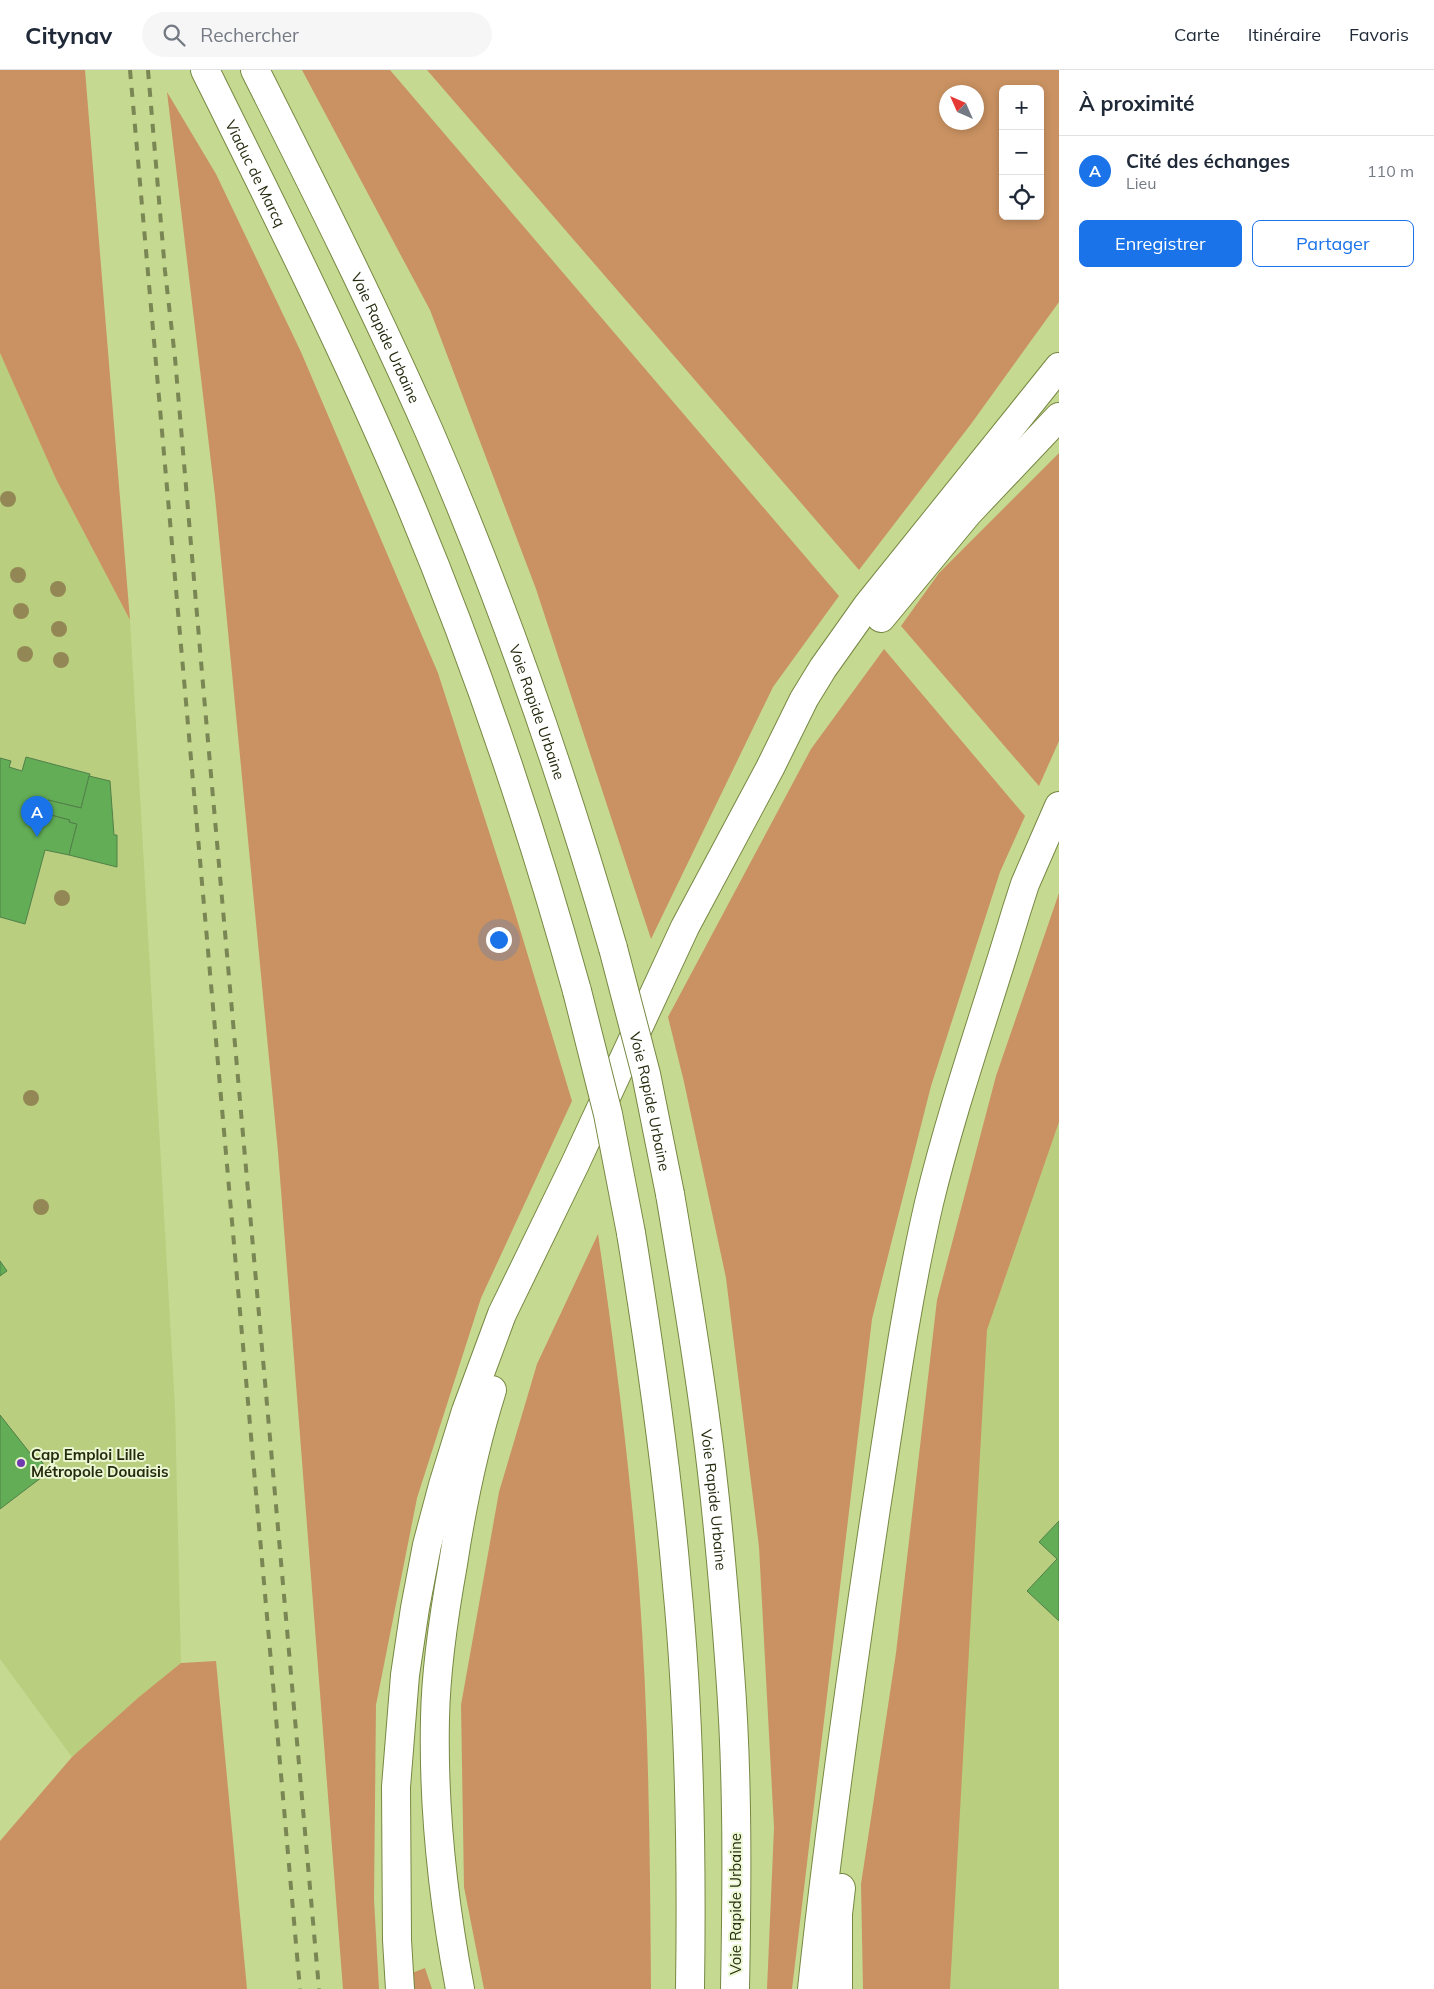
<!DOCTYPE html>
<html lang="fr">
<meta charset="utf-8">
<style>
:root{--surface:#fff;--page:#f6f6f7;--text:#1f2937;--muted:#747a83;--line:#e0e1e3;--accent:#1a73e8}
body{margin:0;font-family:Mulish,sans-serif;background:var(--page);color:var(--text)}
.controls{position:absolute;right:15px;top:15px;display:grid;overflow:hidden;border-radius:8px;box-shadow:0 2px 8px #0003}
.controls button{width:45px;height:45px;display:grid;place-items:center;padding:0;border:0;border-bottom:1px solid var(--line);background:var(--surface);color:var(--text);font:25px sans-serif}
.compass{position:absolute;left:939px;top:15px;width:45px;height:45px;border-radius:50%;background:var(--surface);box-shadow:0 2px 8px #0003;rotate:315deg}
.you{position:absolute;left:498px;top:869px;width:18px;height:18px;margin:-12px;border:4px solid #fff;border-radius:50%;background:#1a73e8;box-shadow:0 0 0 8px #1a73e833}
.badge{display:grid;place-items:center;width:32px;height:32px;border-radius:50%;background:var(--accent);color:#fff;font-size:16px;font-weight:700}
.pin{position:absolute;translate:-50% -41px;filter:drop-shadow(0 1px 2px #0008)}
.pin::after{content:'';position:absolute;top:26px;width:18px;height:15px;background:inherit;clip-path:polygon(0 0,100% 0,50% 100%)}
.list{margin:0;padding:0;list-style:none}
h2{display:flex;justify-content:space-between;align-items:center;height:65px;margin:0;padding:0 20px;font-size:21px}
h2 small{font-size:16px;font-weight:400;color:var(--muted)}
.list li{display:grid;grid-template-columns:32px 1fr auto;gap:15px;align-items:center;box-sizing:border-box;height:70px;padding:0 20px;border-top:1px solid var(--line)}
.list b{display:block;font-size:19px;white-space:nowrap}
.list p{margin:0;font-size:16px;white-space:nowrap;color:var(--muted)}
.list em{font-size:16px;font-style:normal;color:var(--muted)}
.actions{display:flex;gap:10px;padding:15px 20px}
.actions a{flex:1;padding:11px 0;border:1px solid var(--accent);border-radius:8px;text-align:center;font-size:18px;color:var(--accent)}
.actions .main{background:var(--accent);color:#fff}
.icon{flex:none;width:28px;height:28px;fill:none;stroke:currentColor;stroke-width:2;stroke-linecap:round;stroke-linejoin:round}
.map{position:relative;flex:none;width:1059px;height:1919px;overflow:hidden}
header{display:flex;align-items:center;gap:30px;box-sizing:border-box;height:70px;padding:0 25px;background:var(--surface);border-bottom:1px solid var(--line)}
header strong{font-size:24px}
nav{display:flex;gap:28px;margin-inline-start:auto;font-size:18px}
.search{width:350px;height:45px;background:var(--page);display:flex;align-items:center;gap:12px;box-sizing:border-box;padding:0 18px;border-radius:28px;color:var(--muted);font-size:19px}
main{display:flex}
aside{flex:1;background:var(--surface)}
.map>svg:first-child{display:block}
</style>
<header>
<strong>Citynav</strong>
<div class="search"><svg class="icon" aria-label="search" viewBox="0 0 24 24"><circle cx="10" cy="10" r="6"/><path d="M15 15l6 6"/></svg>Rechercher</div>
<nav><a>Carte</a><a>Itinéraire</a><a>Favoris</a></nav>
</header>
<main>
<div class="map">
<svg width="1059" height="1919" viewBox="0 0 1059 1919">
<rect width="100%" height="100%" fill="#c6d991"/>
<g fill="#b9ce7e">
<path d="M0 283 56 409 130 550 175 1337 181 1593 139 1627 72 1687 0 1589Z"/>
<path d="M1059 1052V1919H949L959 1718 987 1260Z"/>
</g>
<g fill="#ca9262" fill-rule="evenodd">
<path d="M0 0H85L130 550 56 409 0 283Z"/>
<path d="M302 0H390L839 526 773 617 651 869 536 519 430 240Z"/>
<path d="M427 0H1059V232L971 354 859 500ZM1003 19H1040V146H1003ZM946 22H976V52H946Z"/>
<path d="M167 22 216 104 301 282 438 603 512 833 572 1031 481 1228 417 1428 376 1635 374 1829 379 1919H343L278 1082 215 426Z"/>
<path d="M1059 383V671L1039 716 901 556 939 503Z"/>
<path d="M884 579 1025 746 1000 802 931 1016 872 1249 792 1919H767L774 1758 759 1477 726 1208 684 1012 668 947 811 679Z"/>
<path d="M1059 823V1052L987 1260 950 1919H863L861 1814 896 1583 937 1230 996 1006Z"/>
<path d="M598 1164C615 1280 630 1398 639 1515 649 1650 650 1785 651 1919H484L464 1817 461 1635 499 1422 537 1294Z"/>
<path d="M216 1591 247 1919H0V1771L72 1687 139 1627 181 1593Z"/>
<path d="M425 1898 432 1919H414L412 1903Z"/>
</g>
<g fill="#63ad56" stroke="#518049">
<path d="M26 687 90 704 81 738 48 730 44 743 70 750 69 752 77 754 69 785 45 780 25 854 0 847V688L11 691 9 697 22 701Z"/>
<path d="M89 706 110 711 114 765H117V797L69 785 77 754 69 752 70 750 44 743 48 730 81 738Z"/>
<path d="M0 1191 7 1201 0 1206Z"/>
<path d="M0 1345 37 1392 40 1389 44 1395 41 1397 46 1404 0 1439Z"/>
<path d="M1059 1451V1551L1027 1521 1057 1489 1039 1472Z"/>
</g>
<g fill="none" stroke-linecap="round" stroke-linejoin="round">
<g stroke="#778843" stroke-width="30">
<g id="highway">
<path id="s1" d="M205 0C274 139 343 277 404 420 473 583 530 751 577 921"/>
<path id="s2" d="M255 0C315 119 375 239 429 361 502 529 562 702 613 878"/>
<path d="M881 548 968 443 1059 347"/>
<path id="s3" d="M670 1124C683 1201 696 1277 706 1354 717 1436 724 1519 730 1602 738 1707 737 1814 735 1919"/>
<path d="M631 1163C650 1280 667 1397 677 1515 690 1649 692 1784 690 1919"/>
<path d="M400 1919 397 1870 396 1717 405 1605 415 1538 427 1475 443 1415 466 1341 502 1244 575 1094 685 857 770 698 804 629 823 598 867 536 1059 297"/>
<path d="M460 1919C443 1830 433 1739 435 1648 436 1596 444 1544 453 1494 462 1435 474 1377 492 1320"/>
<path d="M812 1919C829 1758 852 1598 876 1438 892 1336 906 1233 929 1133 953 1034 987 939 1016 842L1025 814 1059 736"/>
<path d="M838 1919V1844L841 1818"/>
</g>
</g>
<use href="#highway" stroke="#fff" stroke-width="28"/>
<g stroke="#7a8754" stroke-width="4" stroke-dasharray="9 9" stroke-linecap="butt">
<path d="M130 0 300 1919"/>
<path d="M148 0 165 201 175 288 204 626 319 1919"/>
</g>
<g stroke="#778843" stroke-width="30" stroke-linecap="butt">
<g id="highway-bridge">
<path id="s4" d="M613 878 646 1004 670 1124"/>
<path d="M577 921 608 1044 631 1163"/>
</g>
</g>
<use href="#highway-bridge" stroke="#fff" stroke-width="28"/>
</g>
<g fill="#938855">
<circle cx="8" cy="429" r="8"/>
<circle cx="18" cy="505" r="8"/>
<circle cx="58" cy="519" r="8"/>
<circle cx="21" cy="541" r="8"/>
<circle cx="59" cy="559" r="8"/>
<circle cx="25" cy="584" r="8"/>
<circle cx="61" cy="590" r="8"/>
<circle cx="62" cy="828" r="8"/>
<circle cx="31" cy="1028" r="8"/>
<circle cx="41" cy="1137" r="8"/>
</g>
<circle fill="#713ab1" stroke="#ebf6d2" stroke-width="2" cx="21" cy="1393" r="5"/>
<g text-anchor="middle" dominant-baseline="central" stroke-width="4" stroke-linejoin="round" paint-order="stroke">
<g font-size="15" fill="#242b0e" stroke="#ebf6d2">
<text stroke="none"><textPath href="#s1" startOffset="115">Viaduc de Marcq</textPath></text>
<text stroke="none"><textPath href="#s2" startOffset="298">Voie Rapide Urbaine</textPath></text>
<text stroke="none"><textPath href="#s2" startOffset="702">Voie Rapide Urbaine</textPath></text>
<text stroke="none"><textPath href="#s4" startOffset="158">Voie Rapide Urbaine</textPath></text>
<text stroke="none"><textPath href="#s3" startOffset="309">Voie Rapide Urbaine</textPath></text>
<text transform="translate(735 1834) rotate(-90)">Voie Rapide Urbaine</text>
</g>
<g font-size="15" font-weight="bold" fill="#242b0e" stroke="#ebf6d2" text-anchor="start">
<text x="31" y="1384">Cap Emploi Lille<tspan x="31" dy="17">Métropole Douaisis</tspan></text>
</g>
</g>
</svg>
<div class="controls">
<button>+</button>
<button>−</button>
<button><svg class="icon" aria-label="locate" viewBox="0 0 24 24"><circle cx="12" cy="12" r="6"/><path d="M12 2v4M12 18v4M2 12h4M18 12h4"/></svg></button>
</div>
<svg class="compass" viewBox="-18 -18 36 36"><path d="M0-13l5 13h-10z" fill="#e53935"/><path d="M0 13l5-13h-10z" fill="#747a83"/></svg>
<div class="you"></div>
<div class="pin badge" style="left:37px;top:767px">A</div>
</div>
<aside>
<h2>À proximité<small></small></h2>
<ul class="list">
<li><span class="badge">A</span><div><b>Cité des échanges</b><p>Lieu</p></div><em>110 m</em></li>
</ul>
<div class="actions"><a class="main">Enregistrer</a><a>Partager</a></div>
</aside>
</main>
